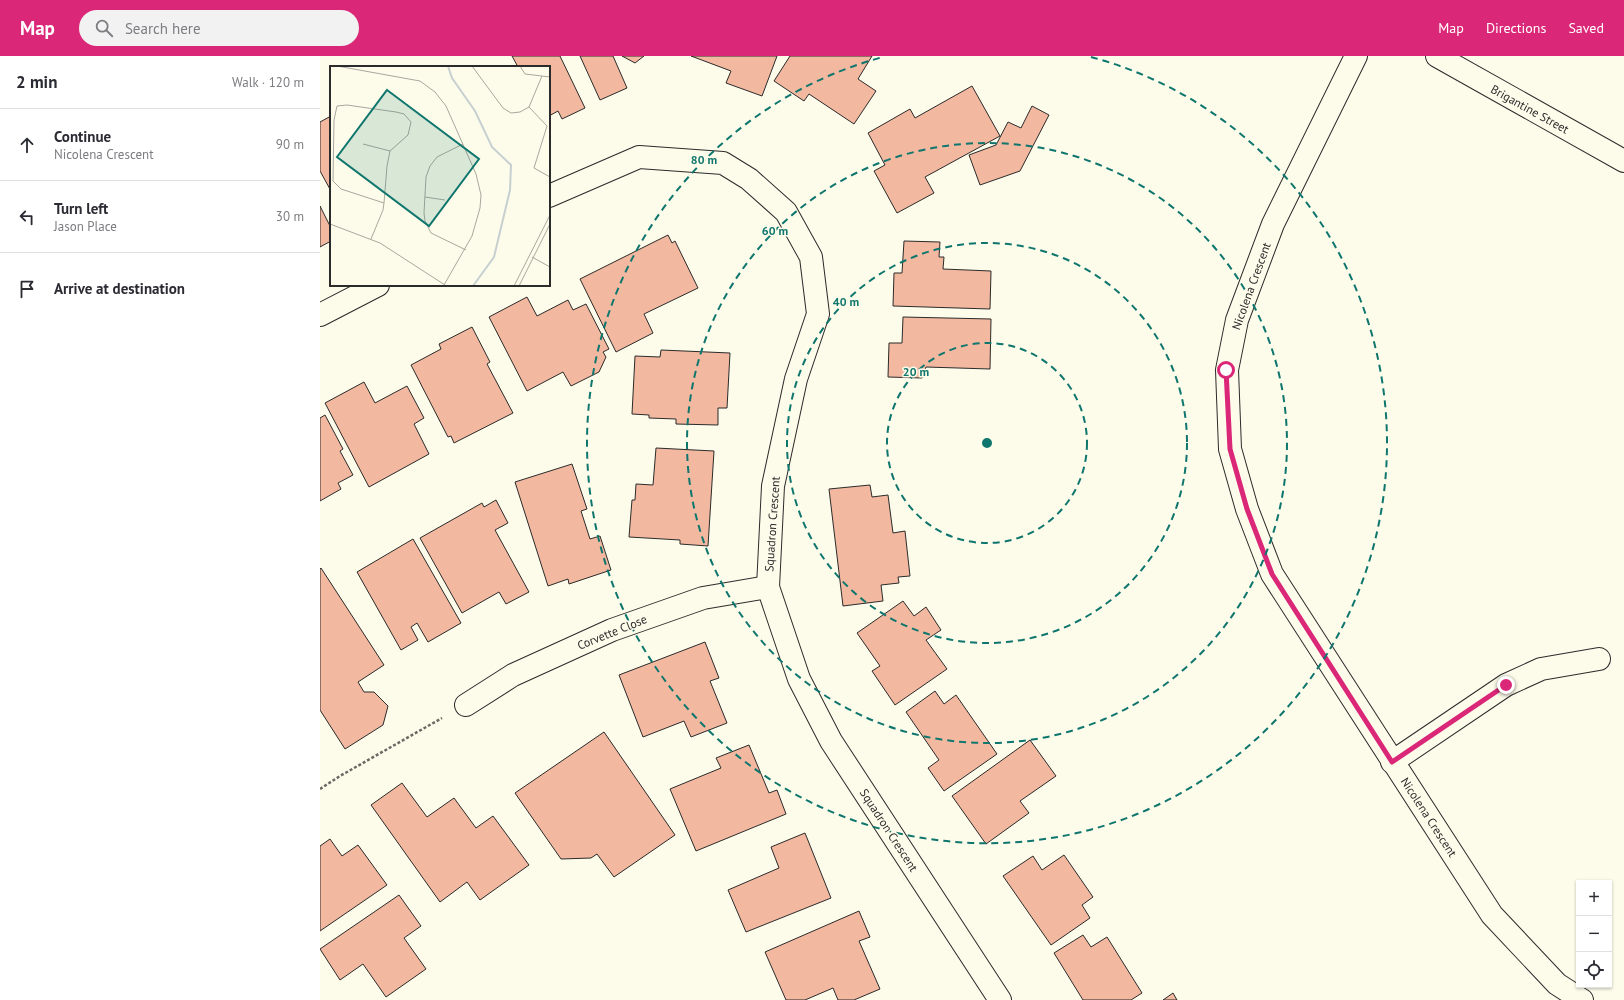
<!DOCTYPE html>
<meta charset="utf-8">
<style>
:root{--surface:#fff;--page:#f2f2f3;--text:#2b2b33;--muted:#7c7c81;--line:#e1e1e2;--accent:#db2777}
body{margin:0;font-family:"PT Sans",sans-serif;background:var(--page);color:var(--text)}
.controls{position:absolute;right:12px;bottom:12px;display:grid;overflow:hidden;border-radius:0px;box-shadow:0 1px 3px #0004}
.controls button{width:36px;height:36px;display:grid;place-items:center;padding:0;border:0;border-bottom:1px solid var(--line);background:var(--surface);color:var(--text);font:20px sans-serif}
.stop{position:absolute;width:12px;height:12px;margin:-9px;border:3px solid #db2777;border-radius:50%;background:#fff}
.stop.end{background:#db2777;border-color:#fff;box-shadow:0 1px 4px #0008}
.list{margin:0;padding:0;list-style:none}
h2{display:flex;justify-content:space-between;align-items:center;height:52px;margin:0;padding:0 16px;font-size:17px}
h2 small{font-size:13px;font-weight:400;color:var(--muted)}
.list li{display:grid;grid-template-columns:26px 1fr auto;gap:12px;align-items:center;box-sizing:border-box;height:72px;padding:0 16px;border-top:1px solid var(--line)}
.list b{display:block;font-size:15px;white-space:nowrap}
.list p{margin:0;font-size:13px;white-space:nowrap;color:var(--muted)}
.list em{font-size:13px;font-style:normal;color:var(--muted)}
.icon{flex:none;width:22px;height:22px;fill:none;stroke:currentColor;stroke-width:2;stroke-linecap:round;stroke-linejoin:round}
.map{position:relative;flex:none;width:1304px;height:944px;overflow:hidden}
header{display:flex;align-items:center;gap:24px;box-sizing:border-box;height:56px;padding:0 20px;background:var(--accent);color:#fff}
header strong{font-size:19px}
nav{display:flex;gap:22px;margin-inline-start:auto;font-size:14px}
.search{width:280px;height:36px;background:var(--page);display:flex;align-items:center;gap:10px;box-sizing:border-box;padding:0 14px;border-radius:22px;color:var(--muted);font-size:15px}
main{display:flex}
aside{flex:1;background:var(--surface)}
.map>svg:first-child{display:block}
</style>
<header>
<strong>Map</strong>
<div class="search"><svg class="icon" aria-label="search" viewBox="0 0 24 24"><circle cx="10" cy="10" r="6"/><path d="M15 15l6 6"/></svg>Search here</div>
<nav><a>Map</a><a>Directions</a><a>Saved</a></nav>
</header>
<main>
<aside>
<h2>2 min<small>Walk · 120 m</small></h2>
<ul class="list">
<li><svg class="icon" aria-label="ahead" viewBox="0 0 24 24"><path d="M12 20V5M6 11l6-6 6 6"/></svg><div><b>Continue</b><p>Nicolena Crescent</p></div><em>90 m</em></li>
<li><svg class="icon" aria-label="left" viewBox="0 0 24 24"><path d="M17 20v-9H6M10 6l-5 5 5 5"/></svg><div><b>Turn left</b><p>Jason Place</p></div><em>30 m</em></li>
<li><svg class="icon" aria-label="arrive" viewBox="0 0 24 24"><path d="M6 21V4h12l-3 4 3 4H6"/></svg><div><b>Arrive at destination</b></div></li>
</ul>
</aside>
<div class="map">
<svg width="1304" height="944" viewBox="0 0 1304 944">
<rect width="100%" height="100%" fill="#fdfbea"/>
<g fill="#f2b8a0" stroke="#2b2b2b">
<path d="M192 0H240L265 52 242 63 238 55 229 60V11H198Z"/>
<path d="M260 0H293L307 32 280 44Z"/>
<path d="M302 0H324L315 7Z"/>
<path d="M371 0H457L442 40 406 27 411 15Z"/>
<path d="M470 0H552L538 23 556 35 534 68 489 38 484 45 454 25Z"/>
<path d="M652 30 680 80 605 121 614 137 577 157 554 115 565 109 548 77 590 53 595 62Z"/>
<path d="M712 50 729 59 700 115 660 129 649 99 676 89 688 66 701 72Z"/>
<path d="M11 60V135L0 115V66Z"/>
<path d="M0 150 11 172V185L0 191Z"/>
<path d="M348 179 352 187 355 185 378 232 324 258 333 277 296 296 260 223Z"/>
<path d="M584 185 620 186 619 201H624L623 213 671 215 670 253 573 250 574 217H582Z"/>
<path d="M207 241 217 260 248 244 253 254 266 248 289 293 283 296 286 301 279 316 251 330 243 316 207 335 169 261Z"/>
<path d="M583 261 671 263 670 313 606 311 602 322 568 321 569 287H582Z"/>
<path d="M152 271 170 306 167 308 193 357 134 387 131 380 128 381 91 309 121 293 119 288Z"/>
<path d="M341 294 410 297 407 352H398V369L356 368V363L329 362V359L312 358 315 300 340 301Z"/>
<path d="M44 326 55 347 87 330 104 362 94 368 109 398 49 431 5 347Z"/>
<path d="M5 359 23 393 20 395 33 419 18 427 21 433 0 445V362Z"/>
<path d="M336 392 394 395 388 490 360 488V484L309 481 312 444H315L316 428 333 429Z"/>
<path d="M252 408 267 453 261 455 270 483 280 480 291 514 249 528 248 523 228 530 195 426Z"/>
<path d="M550 429 552 441 568 439 573 477 585 475 590 520 578 521 579 527 561 529 563 545 523 550 509 433Z"/>
<path d="M176 444 188 467 175 474 209 536 186 548 179 536 142 557 100 482 162 447 164 451Z"/>
<path d="M93 483 141 567 108 586 97 567 91 571 98 584 81 594 37 516Z"/>
<path d="M1 512 64 609 38 626 44 636H54L68 650 63 669 25 693 0 654V513Z"/>
<path d="M583 545 594 560 606 551 621 574 606 584 627 613 575 649 552 615 560 610 537 577Z"/>
<path d="M385 586 399 622 390 625 407 667 371 681 364 665 323 681 299 619Z"/>
<path d="M615 635 624 648 636 639 677 698 624 735 608 712 619 704 586 656Z"/>
<path d="M284 676 355 779 294 821 277 798 271 802 241 803 195 737Z"/>
<path d="M710 684 736 720 700 745 709 757 666 788 632 740Z"/>
<path d="M429 689 449 737 457 734 466 758 376 795 350 733 401 712 396 702Z"/>
<path d="M82 727 107 761 134 742 156 772 173 760 209 809 160 844 147 826 120 846 51 749Z"/>
<path d="M485 777 511 842 426 876 408 834 459 812 451 791Z"/>
<path d="M10 783 22 800 38 789 67 829 0 875V790Z"/>
<path d="M744 799 773 841 762 849 770 862 731 889 683 820 713 800 722 814Z"/>
<path d="M79 839 101 870 84 882 106 913 66 941 43 908 20 924 0 893Z"/>
<path d="M539 855 550 881 539 885 560 933 534 944H518L513 932 485 944H466L445 896Z"/>
<path d="M763 879 771 891 787 881 822 937 811 944H763L734 897Z"/>
<path d="M853 937 857 944H843Z"/>
</g>
<g fill="none" stroke-linecap="round" stroke-linejoin="round">
<g stroke="#2b2b2b" stroke-width="24">
<g id="street">
<path d="M1036 0 953 168 917 264 907 314 910 393 927 453 952 518 1172 859 1237 928 1262 944"/>
<path d="M229 140 319 101 403 107 429 123 466 156 491 201 498 258 476 323 453 430 448 531 479 623 511 685 680 944"/>
<path d="M0 259 58 229"/>
<path d="M146 649 193 619 292 574 383 542 448 531"/>
<path d="M1072 706 1186 629 1221 613 1279 603"/>
</g>
</g>
<g stroke="#2b2b2b" stroke-width="24">
<path id="secondary" d="M1117 0 1304 105"/>
</g>
<path stroke="#6a6964" stroke-width="2.5" stroke-dasharray="3 2" stroke-linecap="butt" d="M0 733 20 720 122 662"/>
<use href="#street" stroke="#fdfbea" stroke-width="22"/>
<use href="#secondary" stroke="#fdfbea" stroke-width="22"/>
</g>
<g fill="none" stroke-linecap="round" stroke-linejoin="round">
<path stroke="#db2777" stroke-width="5" d="M906 314 910 393 927 453 952 518 1072 706 1186 629"/>
</g>
<g fill="none" stroke="#0f766e" stroke-width="2" stroke-dasharray="7 5">
<circle cx="667" cy="387" r="100"/>
<circle cx="667" cy="387" r="200"/>
<circle cx="667" cy="387" r="300"/>
<path d="M771 1A400 400 0 1 1 563 1"/>
</g>
<g text-anchor="middle" dominant-baseline="central" stroke-width="3" stroke-linejoin="round" paint-order="stroke">
<g font-size="12" fill="#2b2b2b" stroke="#fdfbea">
<text transform="translate(1210 53) rotate(29)">Brigantine Street</text>
<text transform="translate(931 230) rotate(-70)">Nicolena Crescent</text>
<text transform="translate(452 468) rotate(-86)">Squadron Crescent</text>
<text transform="translate(292 576) rotate(-22)">Corvette Close</text>
<text transform="translate(1109 761) rotate(57)">Nicolena Crescent</text>
<text transform="translate(569 774) rotate(57)">Squadron Crescent</text>
</g>
</g>
<g transform="translate(10 10)">
<rect width="220" height="220" fill="#fdfbea"/>
<path fill="none" stroke="#c7d0d0" stroke-width="2" d="M118 0 122 12 145 45 162 81 181 99 180 124 164 191 143 220"/>
<path fill="none" stroke="#a9a89e" stroke-width="1" d="M7 0 90 15 105 26 116 40 146 108 151 129 150 142 142 170 114 219M142 0 173 42 181 47 190 46 199 41 212 10M190 0 195 8 220 11M199 41 217 60 204 102 220 111M33 78 60 85M133 78 107 91 100 100 96 111 94 147 95 155 101 167 136 184M95 131 115 134M0 158 50 177 115 219M41 173 53 144 54 137 57 100 60 85 78 69 81 56 74 48 66 46 17 39 7 40 4 54 3 115 11 123 54 137M202 191 220 201M184 220 220 149M189 220 220 158"/>
<path fill="#0f766e" fill-opacity="0.15" stroke="#0f766e" stroke-width="2" d="M57 24 149 93 99 160 7 91Z"/>
<rect width="220" height="220" fill="none" stroke="#2b2b2b" stroke-width="2"/>
</g>
<circle cx="667" cy="387" r="6" fill="#0f766e" stroke="#fdfbea" stroke-width="2"/>
<g font-size="12" text-anchor="middle" font-weight="bold" fill="#0f766e" stroke="#fdfbea" stroke-width="3" stroke-linejoin="round" paint-order="stroke">
<text x="384" y="108">80 m</text>
<text x="455" y="179">60 m</text>
<text x="526" y="250">40 m</text>
<text x="596" y="320">20 m</text>
</g>
</svg>
<div class="controls">
<button>+</button>
<button>−</button>
<button><svg class="icon" aria-label="locate" viewBox="0 0 24 24"><circle cx="12" cy="12" r="6"/><path d="M12 2v4M12 18v4M2 12h4M18 12h4"/></svg></button>
</div>
<div class="stop" style="left:906px;top:314px"></div>
<div class="stop end" style="left:1186px;top:629px"></div>
</div>
</main>
